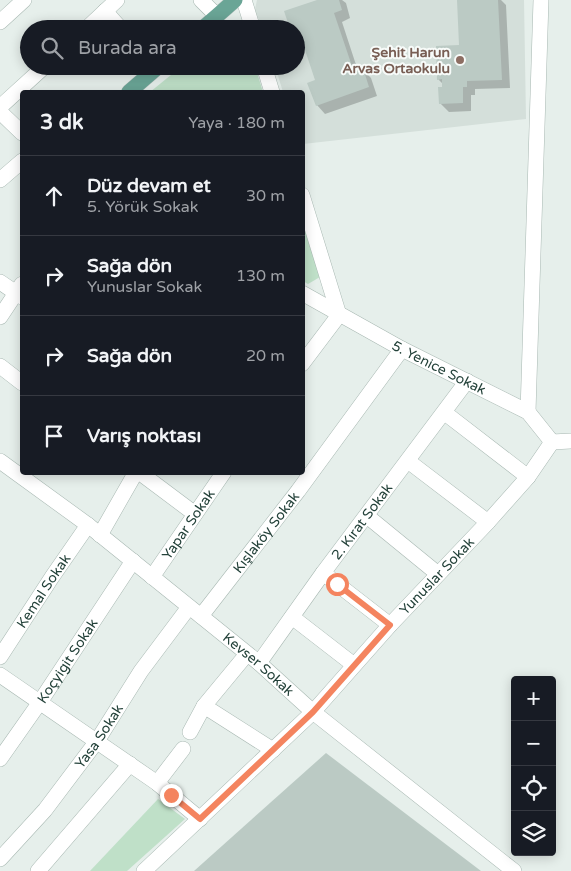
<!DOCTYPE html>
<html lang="tr">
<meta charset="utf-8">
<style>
:root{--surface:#171b24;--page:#242831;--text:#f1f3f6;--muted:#9ea1a6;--line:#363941}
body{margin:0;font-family:"Varela Round",sans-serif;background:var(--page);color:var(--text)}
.controls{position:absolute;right:15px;bottom:15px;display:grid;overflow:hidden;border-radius:5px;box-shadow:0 2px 12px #0003}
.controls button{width:45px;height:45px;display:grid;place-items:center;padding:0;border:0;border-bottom:1px solid var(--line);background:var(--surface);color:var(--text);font:25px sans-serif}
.stop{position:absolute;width:15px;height:15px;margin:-11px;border:4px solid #f4845f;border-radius:50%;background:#fff}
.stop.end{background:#f4845f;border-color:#fff;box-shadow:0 1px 5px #0008}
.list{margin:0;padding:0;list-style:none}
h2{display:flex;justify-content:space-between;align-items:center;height:65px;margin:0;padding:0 20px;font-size:21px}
h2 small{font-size:16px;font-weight:400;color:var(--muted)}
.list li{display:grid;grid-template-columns:32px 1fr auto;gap:15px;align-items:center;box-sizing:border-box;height:80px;padding:0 20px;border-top:1px solid var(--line)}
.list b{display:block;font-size:19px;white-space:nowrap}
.list p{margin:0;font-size:16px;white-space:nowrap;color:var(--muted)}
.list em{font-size:16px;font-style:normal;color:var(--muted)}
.icon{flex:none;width:28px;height:28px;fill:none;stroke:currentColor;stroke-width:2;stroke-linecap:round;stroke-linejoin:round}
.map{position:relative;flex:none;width:571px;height:871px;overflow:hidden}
.search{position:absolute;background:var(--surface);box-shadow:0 2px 12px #0003;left:20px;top:20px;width:285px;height:55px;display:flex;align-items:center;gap:12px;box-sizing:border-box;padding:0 18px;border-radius:28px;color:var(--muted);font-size:19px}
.panel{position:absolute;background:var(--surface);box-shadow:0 2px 12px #0003;left:20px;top:90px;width:285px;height:385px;border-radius:5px}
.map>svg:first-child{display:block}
</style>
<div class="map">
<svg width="571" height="871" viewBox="0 0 571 871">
<rect width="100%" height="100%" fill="#e6efeb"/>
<path fill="#d4dfda" d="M257 0H524L526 119 303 144 302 92H283L275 66H296V29H262L255 9Z"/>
<g fill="#bfe0c8">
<path d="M182 66H255L263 92H150Z"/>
<path d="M302 220 320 277 308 284 303 281Z"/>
<path d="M158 799 185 819 127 871H90Z"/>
</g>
<g fill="#0003">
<path d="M320 0H342L346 3 350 18 342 22 358 71 363 70 371 78 377 96 325 114 317 105 316 81 303 39H301L296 35V29Z"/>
<path d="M477 0H501L506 5 510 88 475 89V95H471V111L449 112 440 103 443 84 438 79 460 46Z"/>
</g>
<g fill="#bbcac4">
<path d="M317 0H339L342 10 334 13 354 72 363 68 369 87 316 106 307 83 315 80 298 29H290L284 11Z"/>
<path d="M457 0H498L502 80 467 81V87H463V103L439 104 438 87H442V79L437 80 436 46 459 45Z"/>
<path d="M326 753 481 871H194Z"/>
</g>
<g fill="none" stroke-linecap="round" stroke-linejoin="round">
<g stroke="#a8b8b2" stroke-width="16">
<g id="minor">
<path d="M201 0 217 16"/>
<path d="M244 0 253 29"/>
<path d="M105 11 121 29"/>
<path d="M0 22 24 0"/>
<path d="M86 29 117 0"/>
<path d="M264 66 272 92"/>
<path d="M0 107 45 66"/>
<path d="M0 112 22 133"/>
<path d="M0 180 22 161"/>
<path d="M302 195 339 315 302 364"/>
<path d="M0 282 22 297"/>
<path id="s1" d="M302 293 402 349 528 412 552 442 571 441"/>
<path d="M0 317 22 284"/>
<path d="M0 366 22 383"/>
<path d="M528 412 541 0"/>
<path d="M445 413 528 477"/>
<path id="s2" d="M0 461 88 525 259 663 313 712 514 871"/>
<path d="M408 461 488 522"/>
<path d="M139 472 195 514"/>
<path d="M367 516 438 574"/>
<path d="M100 535 136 472"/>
<path d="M323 573 390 625"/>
<path id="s3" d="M152 577 224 472"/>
<path id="s4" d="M201 616 298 491 402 349"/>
<path d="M292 617 354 665"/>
<path id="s5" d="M0 657 52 577 88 525"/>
<path id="s6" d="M259 663 323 573 467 381"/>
<path d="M0 675 157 783 200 819"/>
<path d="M204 706 273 750"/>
<path d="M190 732 204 706 247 654"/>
<path id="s7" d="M0 759 40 702 133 561"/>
<path d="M157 783 183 749"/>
<path id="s8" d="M0 859 45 810 97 741 141 671 189 607"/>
<path d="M38 871 130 764"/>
<path id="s9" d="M144 871 313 712 390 625 488 522 528 477 552 442"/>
</g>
</g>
<g stroke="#c2cac8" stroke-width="16">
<g id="major">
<path d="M202 29 235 0"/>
<path d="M129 92 159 66"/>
</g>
</g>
<use href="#minor" stroke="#fff" stroke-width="15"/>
<use href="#major" stroke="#6aa596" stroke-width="15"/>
</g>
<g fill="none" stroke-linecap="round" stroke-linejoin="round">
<path stroke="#f4845f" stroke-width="6" d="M171 795 200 819 313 712 390 625 337 584"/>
</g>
<circle fill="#8d6e63" stroke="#f7fbf9" stroke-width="2" cx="460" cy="60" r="5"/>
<g text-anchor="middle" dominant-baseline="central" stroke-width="4" stroke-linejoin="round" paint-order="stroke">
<g font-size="14" font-weight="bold" fill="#785e54" stroke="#f7fbf9" text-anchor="end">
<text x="450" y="52">Şehit Harun<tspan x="450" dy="16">Arvas Ortaokulu</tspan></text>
</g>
<g font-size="14" fill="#24423a" stroke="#f7fbf9">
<text stroke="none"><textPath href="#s1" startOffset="156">5. Yenice Sokak</textPath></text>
<text stroke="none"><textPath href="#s6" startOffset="175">2. Kırat Sokak</textPath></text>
<text stroke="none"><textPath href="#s3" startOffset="64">Yapar Sokak</textPath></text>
<text stroke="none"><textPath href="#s4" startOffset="106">Kışlaköy Sokak</textPath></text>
<text stroke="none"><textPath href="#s9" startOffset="416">Yunuslar Sokak</textPath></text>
<text stroke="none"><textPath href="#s5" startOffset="79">Kemal Sokak</textPath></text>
<text stroke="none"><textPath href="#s7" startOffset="119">Koçyigit Sokak</textPath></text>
<text stroke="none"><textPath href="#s2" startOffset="329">Kevser Sokak</textPath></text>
<text stroke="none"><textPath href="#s8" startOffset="158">Yasa Sokak</textPath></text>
</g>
</g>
</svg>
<div class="controls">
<button>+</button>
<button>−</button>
<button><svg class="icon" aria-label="locate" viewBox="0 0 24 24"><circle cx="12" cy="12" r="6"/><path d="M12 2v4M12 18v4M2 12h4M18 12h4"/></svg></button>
<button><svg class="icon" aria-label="layers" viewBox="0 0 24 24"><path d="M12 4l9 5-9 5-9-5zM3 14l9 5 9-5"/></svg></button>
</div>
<div class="stop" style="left:337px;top:584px"></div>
<div class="stop end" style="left:171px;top:795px"></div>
<div class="search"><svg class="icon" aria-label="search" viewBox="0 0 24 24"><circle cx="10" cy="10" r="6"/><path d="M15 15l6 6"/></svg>Burada ara</div>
<section class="panel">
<h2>3 dk<small>Yaya · 180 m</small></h2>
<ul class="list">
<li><svg class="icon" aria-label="ahead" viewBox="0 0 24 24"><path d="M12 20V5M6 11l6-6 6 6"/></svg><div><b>Düz devam et</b><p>5. Yörük Sokak</p></div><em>30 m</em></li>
<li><svg class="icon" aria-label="right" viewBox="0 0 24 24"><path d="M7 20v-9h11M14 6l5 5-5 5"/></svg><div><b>Sağa dön</b><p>Yunuslar Sokak</p></div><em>130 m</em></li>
<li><svg class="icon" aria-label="right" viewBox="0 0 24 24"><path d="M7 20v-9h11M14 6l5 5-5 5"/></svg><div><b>Sağa dön</b></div><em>20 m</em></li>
<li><svg class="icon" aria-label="arrive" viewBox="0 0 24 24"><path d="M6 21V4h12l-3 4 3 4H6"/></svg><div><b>Varış noktası</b></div></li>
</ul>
</section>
</div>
